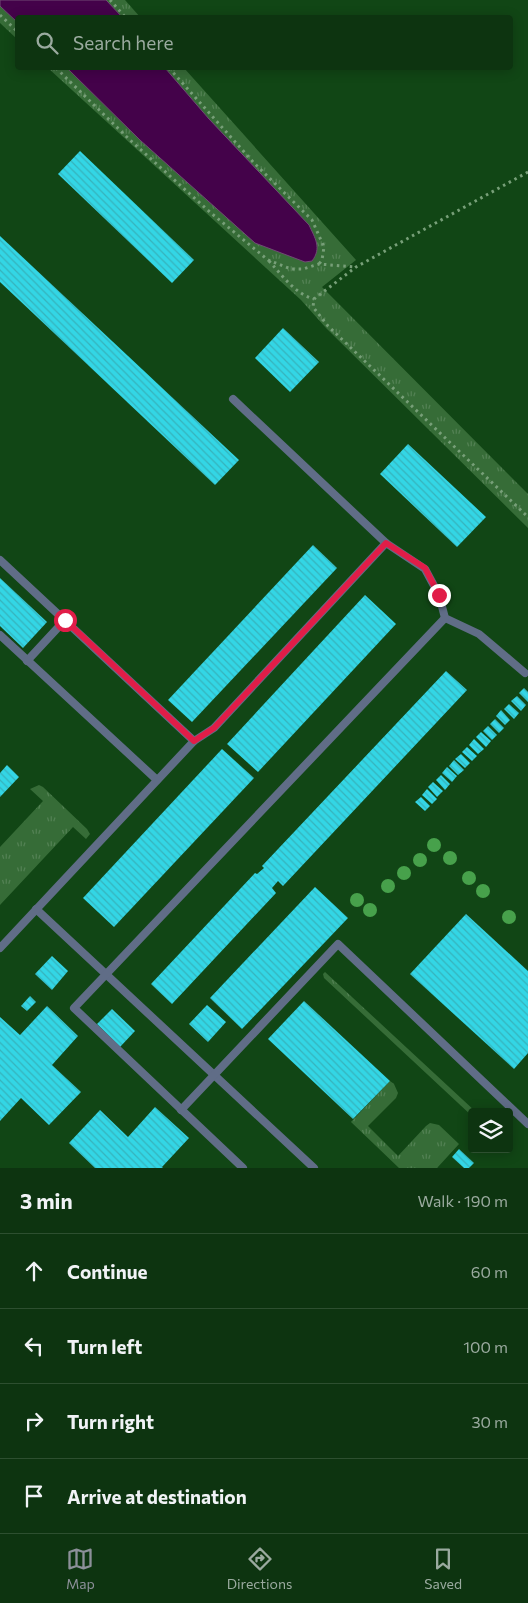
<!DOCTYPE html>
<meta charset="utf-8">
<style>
:root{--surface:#0d3410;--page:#163c19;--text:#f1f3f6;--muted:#9aaa9f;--line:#2d4f30;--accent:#8c9099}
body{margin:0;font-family:Commissioner,sans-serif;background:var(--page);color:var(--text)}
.controls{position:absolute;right:15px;bottom:15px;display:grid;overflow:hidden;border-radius:5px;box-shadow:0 2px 12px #0003}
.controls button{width:45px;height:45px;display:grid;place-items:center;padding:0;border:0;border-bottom:1px solid var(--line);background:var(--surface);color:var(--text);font:25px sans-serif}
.stop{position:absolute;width:15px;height:15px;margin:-11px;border:4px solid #e11d48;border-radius:50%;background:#fff}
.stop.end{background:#e11d48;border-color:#fff;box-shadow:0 1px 5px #0008}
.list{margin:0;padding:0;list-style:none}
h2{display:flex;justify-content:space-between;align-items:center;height:65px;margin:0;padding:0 20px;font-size:21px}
h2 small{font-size:16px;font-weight:400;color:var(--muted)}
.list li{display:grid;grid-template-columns:32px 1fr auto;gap:15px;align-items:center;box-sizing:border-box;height:75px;padding:0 20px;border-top:1px solid var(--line)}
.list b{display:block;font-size:19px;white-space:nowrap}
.list em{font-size:16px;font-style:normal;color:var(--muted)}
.icon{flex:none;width:28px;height:28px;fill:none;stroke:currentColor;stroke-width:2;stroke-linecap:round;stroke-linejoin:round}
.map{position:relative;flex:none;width:528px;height:1168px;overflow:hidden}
.search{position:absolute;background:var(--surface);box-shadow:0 2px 12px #0003;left:15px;right:15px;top:15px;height:55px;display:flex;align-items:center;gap:12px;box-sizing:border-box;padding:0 18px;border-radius:5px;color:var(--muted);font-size:19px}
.sheet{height:365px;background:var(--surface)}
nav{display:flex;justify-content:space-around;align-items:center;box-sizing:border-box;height:70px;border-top:1px solid var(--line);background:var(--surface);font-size:14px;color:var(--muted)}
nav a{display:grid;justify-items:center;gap:2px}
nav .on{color:var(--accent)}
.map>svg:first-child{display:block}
</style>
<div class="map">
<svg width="528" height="1168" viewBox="0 0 528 1168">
<defs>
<pattern id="grass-tufts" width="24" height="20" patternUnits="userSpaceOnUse" patternTransform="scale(1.25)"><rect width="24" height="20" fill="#366c37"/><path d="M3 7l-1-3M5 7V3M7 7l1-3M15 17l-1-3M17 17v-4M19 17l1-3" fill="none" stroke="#528153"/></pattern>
<pattern id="building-back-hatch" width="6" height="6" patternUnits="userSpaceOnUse" patternTransform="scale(1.25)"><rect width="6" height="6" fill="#33d6e5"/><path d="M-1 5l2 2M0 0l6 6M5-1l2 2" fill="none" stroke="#36b3bc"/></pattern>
</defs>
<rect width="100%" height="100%" fill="#114615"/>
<g fill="url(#grass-tufts)">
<path d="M106 0H125L140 17H122Z"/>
<path d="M0 6 17 22V39L0 23Z"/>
<path d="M48 68H67L140 140 209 119 165 68H184L356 260 322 287 528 494V528L326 328 301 300Z"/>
<path d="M39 785 43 787 87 829 90 834 86 839 73 827 0 905V847L43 801 30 789Z"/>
<path d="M325 972 476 1112H472V1116L324 978 323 974Z"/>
<path d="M390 1081 394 1084 398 1093 396 1098 368 1126 398 1156 426 1126 430 1123 439 1125 459 1144 437 1168H399L351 1122Z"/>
</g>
<g fill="#44024a" stroke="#704a74">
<path d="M0 0H106L122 17 18 18 17 22 0 6Z"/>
<path d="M67 68H165L209 119 309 225C315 238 322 248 312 261L305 262 255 243 140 140Z"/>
</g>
<g fill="url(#building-back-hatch)">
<path d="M80 151 194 260 172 283 58 174Z"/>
<path d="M0 236 239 460 215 485 0 282Z"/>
<path d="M283 328 319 362 290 392 255 358Z"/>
<path d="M408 444 486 517 457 547 380 474Z"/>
<path d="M313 545 337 568 192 722 168 700Z"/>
<path d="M0 578 47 622 23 648 0 626Z"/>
<path d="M365 595 396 624 258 772 227 744Z"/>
<path d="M446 671 467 690 283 886 278 881 272 888 276 893 172 1004 151 984 255 873 257 874 264 868 262 866Z"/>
<path d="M524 688 528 692V702L519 693Z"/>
<path d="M517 696 526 705 521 711 511 701Z"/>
<path d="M509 704 519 713 514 719 504 709Z"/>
<path d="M501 710 510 720 505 725 496 716Z"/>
<path d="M495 719 504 728 499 733 490 724Z"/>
<path d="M488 726 497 735 492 740 483 731Z"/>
<path d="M481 732 491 741 486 747 476 737Z"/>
<path d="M474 739 484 749 478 754 469 745Z"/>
<path d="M467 747 477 756 472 761 462 752Z"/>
<path d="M222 749 254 778 114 927 83 898Z"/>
<path d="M461 754 470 763 465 768 455 759Z"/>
<path d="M454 760 464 770 458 775 449 766Z"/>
<path d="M7 765 19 777 0 797V773Z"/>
<path d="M447 767 457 776 452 782 442 773Z"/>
<path d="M441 775 450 784 445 790 436 780Z"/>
<path d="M433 782 443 791 437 797 428 787Z"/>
<path d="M427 789 437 799 432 804 422 795Z"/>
<path d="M421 797 430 806 425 811 415 802Z"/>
<path d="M315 887 348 918 242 1029 210 998Z"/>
<path d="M466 914 528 971V1053L514 1069 410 974Z"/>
<path d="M52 956 68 971 52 990 35 974Z"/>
<path d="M30 996 36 1002 27 1011 21 1006Z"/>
<path d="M304 1001 390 1081 353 1119 268 1039Z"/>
<path d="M207 1005 226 1022 208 1042 189 1024Z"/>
<path d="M47 1006 78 1036 52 1065 81 1092 49 1125 21 1098 0 1121V1017L20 1035Z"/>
<path d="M112 1009 135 1031 120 1047 97 1024Z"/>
<path d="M155 1107 189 1138 162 1167 163 1168H95L69 1143 100 1110 128 1137Z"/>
<path d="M459 1149 474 1163 469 1168H464L452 1157Z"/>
</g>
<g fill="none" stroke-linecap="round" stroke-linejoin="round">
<g stroke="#779f78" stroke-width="3" stroke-dasharray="2.5 4" stroke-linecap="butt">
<path d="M110 0 126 18"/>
<path d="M0 15 18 32"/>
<path d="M56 68 130 140 211 213 268 260 291 269H303L319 264 355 267"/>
<path d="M169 68 254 163 312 220 324 247 322 260 319 264"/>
<path d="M528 172 356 267 314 299 313 307 328 326 528 517"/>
<path d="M269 261C282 275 295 294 314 299"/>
</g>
<g stroke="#606d87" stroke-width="8">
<path d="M233 399 386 543 425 569 439 595 445 618 479 634 525 673"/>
<path d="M0 560 194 741"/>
<path d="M0 635 157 780"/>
<path d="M27 661 65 620"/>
<path d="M36 909 314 1168"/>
<path d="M0 948 194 741 214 728 386 543"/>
<path d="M181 1110 338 944 528 1124"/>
<path d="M243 1168 74 1008 445 618"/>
</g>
</g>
<g fill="#47a14b">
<circle cx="434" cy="845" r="7"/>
<circle cx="450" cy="858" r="7"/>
<circle cx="420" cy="860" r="7"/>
<circle cx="404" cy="873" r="7"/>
<circle cx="469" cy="878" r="7"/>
<circle cx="388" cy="886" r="7"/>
<circle cx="483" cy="891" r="7"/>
<circle cx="357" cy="900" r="7"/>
<circle cx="370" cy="910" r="7"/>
<circle cx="509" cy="917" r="7"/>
</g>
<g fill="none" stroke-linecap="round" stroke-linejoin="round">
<path stroke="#e11d48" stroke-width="6" d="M65 620 194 741 214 728 386 543 425 568 439 595"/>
</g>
</svg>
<div class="controls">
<button><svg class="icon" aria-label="layers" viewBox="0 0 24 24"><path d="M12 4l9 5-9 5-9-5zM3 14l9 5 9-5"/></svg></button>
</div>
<div class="stop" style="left:65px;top:620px"></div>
<div class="stop end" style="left:439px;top:595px"></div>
<div class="search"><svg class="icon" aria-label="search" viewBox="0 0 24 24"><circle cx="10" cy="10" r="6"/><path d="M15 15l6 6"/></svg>Search here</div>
</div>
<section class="sheet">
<h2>3 min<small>Walk · 190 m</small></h2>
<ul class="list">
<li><svg class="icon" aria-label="ahead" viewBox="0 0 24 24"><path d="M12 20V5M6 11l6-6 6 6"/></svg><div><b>Continue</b></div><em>60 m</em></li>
<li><svg class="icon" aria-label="left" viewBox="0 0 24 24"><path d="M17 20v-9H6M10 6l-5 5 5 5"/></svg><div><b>Turn left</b></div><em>100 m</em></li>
<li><svg class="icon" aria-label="right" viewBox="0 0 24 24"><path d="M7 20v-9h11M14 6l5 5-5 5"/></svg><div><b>Turn right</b></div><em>30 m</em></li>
<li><svg class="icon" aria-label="arrive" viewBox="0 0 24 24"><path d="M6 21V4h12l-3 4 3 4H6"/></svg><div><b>Arrive at destination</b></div></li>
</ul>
</section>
<nav>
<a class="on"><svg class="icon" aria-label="map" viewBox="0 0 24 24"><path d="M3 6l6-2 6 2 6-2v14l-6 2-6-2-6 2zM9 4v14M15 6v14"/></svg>Map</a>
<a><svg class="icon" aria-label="directions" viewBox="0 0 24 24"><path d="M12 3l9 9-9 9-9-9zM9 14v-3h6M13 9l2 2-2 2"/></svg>Directions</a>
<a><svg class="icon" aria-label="saved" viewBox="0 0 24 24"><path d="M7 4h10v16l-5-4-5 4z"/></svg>Saved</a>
</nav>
